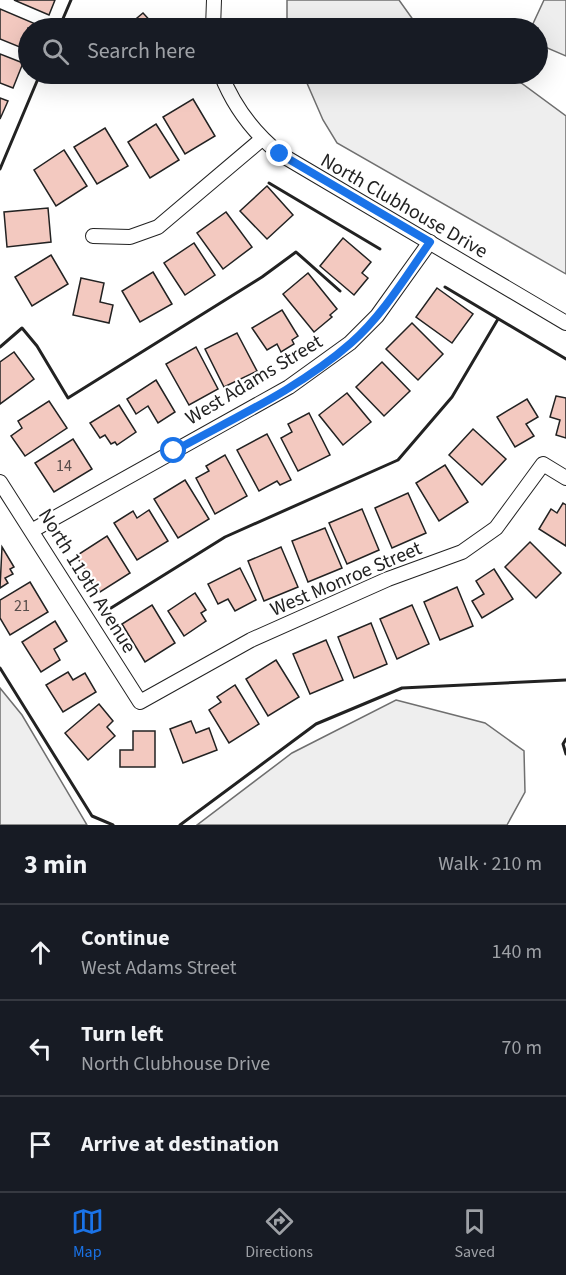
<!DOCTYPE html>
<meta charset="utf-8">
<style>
:root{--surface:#171b24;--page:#242831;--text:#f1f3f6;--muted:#9ea1a6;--line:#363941;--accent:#1a73e8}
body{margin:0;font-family:"Source Sans 3",sans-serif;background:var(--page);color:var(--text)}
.stop{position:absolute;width:18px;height:18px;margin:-14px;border:4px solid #1a73e8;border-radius:50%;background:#fff}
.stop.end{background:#1a73e8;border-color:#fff;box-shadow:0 2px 6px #0008}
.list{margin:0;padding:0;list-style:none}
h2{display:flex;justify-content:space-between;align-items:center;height:78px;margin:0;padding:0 24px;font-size:26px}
h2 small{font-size:20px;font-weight:400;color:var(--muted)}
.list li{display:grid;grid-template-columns:39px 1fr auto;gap:18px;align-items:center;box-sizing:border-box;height:96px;padding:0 24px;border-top:2px solid var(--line)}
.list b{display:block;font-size:22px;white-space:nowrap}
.list p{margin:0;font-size:20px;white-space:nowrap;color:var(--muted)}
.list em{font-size:20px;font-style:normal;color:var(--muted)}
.icon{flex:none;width:33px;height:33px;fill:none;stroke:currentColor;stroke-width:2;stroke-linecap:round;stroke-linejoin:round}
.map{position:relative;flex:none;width:566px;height:825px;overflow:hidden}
.search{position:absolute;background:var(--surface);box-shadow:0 6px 24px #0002;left:18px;right:18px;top:18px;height:66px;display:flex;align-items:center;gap:15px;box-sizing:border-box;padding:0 21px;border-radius:33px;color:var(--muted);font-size:22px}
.sheet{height:366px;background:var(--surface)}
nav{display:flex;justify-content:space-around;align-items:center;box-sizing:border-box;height:84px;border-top:2px solid var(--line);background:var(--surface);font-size:16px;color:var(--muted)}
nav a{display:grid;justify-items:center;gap:3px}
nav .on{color:var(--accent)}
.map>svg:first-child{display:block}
</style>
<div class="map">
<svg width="566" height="825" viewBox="0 0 566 825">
<rect width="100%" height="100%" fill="#fff"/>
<g fill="#eee" stroke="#6f6f6f" stroke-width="1.5">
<path d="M287 0H399L419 28H287Z"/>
<path d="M544 0H566V56L538 44V28H531Z"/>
<path d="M303 74H509L566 116V274L337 143 323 120Z"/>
<path d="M0 688 22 715 87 825H0Z"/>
<path d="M396 700 485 723 524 751 525 792 507 825H197L292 753Z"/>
</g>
<g fill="#f3c9c0" stroke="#222" stroke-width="1.5">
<path d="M14 0H55L49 15Z"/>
<path d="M0 9 38 25 36 28H28L27 50 0 39Z"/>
<path d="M143 13 157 28H125Z"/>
<path d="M0 54 23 63 13 88 0 83Z"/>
<path d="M0 98 8 101 0 119Z"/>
<path d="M193 99 215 136 185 154 163 117Z"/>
<path d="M156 124 179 160 150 178 128 142Z"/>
<path d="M105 128 128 166 97 184 74 147Z"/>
<path d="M64 150 87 186 56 206 34 170Z"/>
<path d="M267 186 293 215 267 239 240 211Z"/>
<path d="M48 208 51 242 7 247 4 212Z"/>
<path d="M226 212 252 247 223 269 197 233Z"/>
<path d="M343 238 371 262 362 273 368 278 354 295 320 266Z"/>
<path d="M194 243 215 275 185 295 164 263Z"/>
<path d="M51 255 68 284 32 306 15 277Z"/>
<path d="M153 272 172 304 140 322 122 291Z"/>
<path d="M308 273 337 309 330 315 332 317 314 332 283 294Z"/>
<path d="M81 278 104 283 100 302 113 305 109 323 73 315Z"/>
<path d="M437 288 473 314 452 343 416 317Z"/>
<path d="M282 310 298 336 292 340 294 344 281 352 277 344 267 350 252 328Z"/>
<path d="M412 323 443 354 418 380 386 349Z"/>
<path d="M237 333 257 371 224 387 205 349Z"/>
<path d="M196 347 218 389 189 405 166 364Z"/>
<path d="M14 352 34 379 0 404V362Z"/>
<path d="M382 362 410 391 384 416 356 387Z"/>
<path d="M156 380 175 412 158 423 148 406 136 414 127 399Z"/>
<path d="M347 393 371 422 343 445 319 415Z"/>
<path d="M556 396 566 398V438L556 435 560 420 550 417Z"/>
<path d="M527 399 538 417 526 424 534 436 515 447 497 417Z"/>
<path d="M49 401 67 428 25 456 11 436 22 428 18 421Z"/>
<path d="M119 405 136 432 117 445 115 442 111 444 105 435 100 438 90 423Z"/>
<path d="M309 413 330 455 298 471 281 438 292 432 288 424Z"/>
<path d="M473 429 506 459 482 485 449 455Z"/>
<path d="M267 434 291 480 280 485 277 481 259 491 237 450Z"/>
<path d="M73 439 92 469 54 492 35 463Z"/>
<path d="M225 455 247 496 215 514 196 478 209 471 206 466Z"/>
<path d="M445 465 468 502 439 521 416 483Z"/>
<path d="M185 480 209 519 178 538 154 499Z"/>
<path d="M408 493 426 533 392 548 375 508Z"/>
<path d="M563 503 566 505V546L539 529 551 509 557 513Z"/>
<path d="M362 509 379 550 347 564 329 523Z"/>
<path d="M149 510 168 541 137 560 114 523 133 511 137 518Z"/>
<path d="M325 528 342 568 308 582 292 541Z"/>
<path d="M107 536 130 573 100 592 76 556Z"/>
<path d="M530 542 561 573 536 598 505 567Z"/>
<path d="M2 547 14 567 10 569 13 574 5 578 8 583 0 588Z"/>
<path d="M281 547 298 587 264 601 248 561Z"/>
<path d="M240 568 256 600 235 611 228 599 218 604 208 584Z"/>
<path d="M494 569 513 599 482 618 472 601 484 594 476 581Z"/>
<path d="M30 582 48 612 10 635 0 618V600Z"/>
<path d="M457 587 473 626 440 640 424 602Z"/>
<path d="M195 593 206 610 201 613 206 621 184 636 168 611Z"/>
<path d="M152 605 175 643 145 662 122 624Z"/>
<path d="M412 605 429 644 397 659 380 619Z"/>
<path d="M55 621 67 641 54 649 60 660 41 672 22 642Z"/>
<path d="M371 623 387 664 354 678 338 637Z"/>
<path d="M326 640 343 680 310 694 293 654Z"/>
<path d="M276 660 299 697 268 716 246 679Z"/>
<path d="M68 672 73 680 85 673 96 692 63 712 46 685Z"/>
<path d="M235 685 259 724 229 743 209 710 221 702 217 697Z"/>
<path d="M99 704 113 721 107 727 115 736 88 760 65 733Z"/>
<path d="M191 721 196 733 209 728 217 750 183 763 170 729Z"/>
<path d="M133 731H155V767H120V750H133Z"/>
</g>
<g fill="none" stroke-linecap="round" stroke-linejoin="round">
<g stroke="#222" stroke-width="16">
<g id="minor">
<path d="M213 28 214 0"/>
<path d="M221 74C233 105 254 133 280 154L566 323"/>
<path d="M93 236 130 237 158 227 262 139"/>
<path d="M0 482 140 702 251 640 388 579 462 552 496 528 543 464 566 478"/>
<path d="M33 530 289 387 350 343 377 316 430 242"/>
</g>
</g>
<use href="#minor" stroke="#fff" stroke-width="14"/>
<g stroke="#222" stroke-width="3">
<path d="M59 28 71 0"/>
<path d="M0 169 40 74"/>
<path d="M269 183 380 249"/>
<path d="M445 287 566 359"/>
<path d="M0 347 22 328 37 346 68 398 262 277 296 252 340 291"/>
<path d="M111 608 225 537 398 460 452 397 498 319"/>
<path d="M0 668 92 816 113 825"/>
<path d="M566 739 563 744 566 754"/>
<path d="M180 825 316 724 402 688 566 680"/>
</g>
</g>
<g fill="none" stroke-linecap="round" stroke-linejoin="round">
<path stroke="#1a73e8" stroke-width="8" d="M174 451C234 418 300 388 351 343 383 315 406 276 430 242L280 154"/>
</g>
<g text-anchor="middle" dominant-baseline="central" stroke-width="4.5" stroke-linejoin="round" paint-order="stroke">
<g font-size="16" fill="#564c4a">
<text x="64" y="466">14</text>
<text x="22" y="606">21</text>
</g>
<g font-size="20" fill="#222" stroke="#fff">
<text transform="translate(404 206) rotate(30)">North Clubhouse Drive</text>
<text transform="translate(254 380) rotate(-31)">West Adams Street</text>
<text transform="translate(346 579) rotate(-23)">West Monroe Street</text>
<text transform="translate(87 581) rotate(58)">North 119th Avenue</text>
</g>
</g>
</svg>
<div class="stop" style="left:174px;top:451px"></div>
<div class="stop end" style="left:280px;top:154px"></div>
<div class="search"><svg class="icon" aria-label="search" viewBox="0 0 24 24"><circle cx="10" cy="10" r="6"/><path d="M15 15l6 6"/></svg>Search here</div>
</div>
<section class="sheet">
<h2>3 min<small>Walk · 210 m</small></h2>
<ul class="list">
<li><svg class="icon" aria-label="ahead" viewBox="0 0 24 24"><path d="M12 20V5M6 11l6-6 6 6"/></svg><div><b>Continue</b><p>West Adams Street</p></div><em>140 m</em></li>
<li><svg class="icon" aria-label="left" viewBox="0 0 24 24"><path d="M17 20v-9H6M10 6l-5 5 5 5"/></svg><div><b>Turn left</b><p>North Clubhouse Drive</p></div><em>70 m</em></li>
<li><svg class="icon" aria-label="arrive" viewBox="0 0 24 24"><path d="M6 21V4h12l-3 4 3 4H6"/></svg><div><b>Arrive at destination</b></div></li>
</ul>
</section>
<nav>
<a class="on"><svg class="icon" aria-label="map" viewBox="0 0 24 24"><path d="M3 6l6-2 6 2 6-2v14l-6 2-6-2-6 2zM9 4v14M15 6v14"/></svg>Map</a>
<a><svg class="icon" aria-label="directions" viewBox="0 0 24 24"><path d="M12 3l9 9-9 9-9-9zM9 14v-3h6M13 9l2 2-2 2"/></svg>Directions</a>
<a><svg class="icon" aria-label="saved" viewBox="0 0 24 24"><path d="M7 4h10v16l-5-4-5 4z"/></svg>Saved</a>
</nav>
